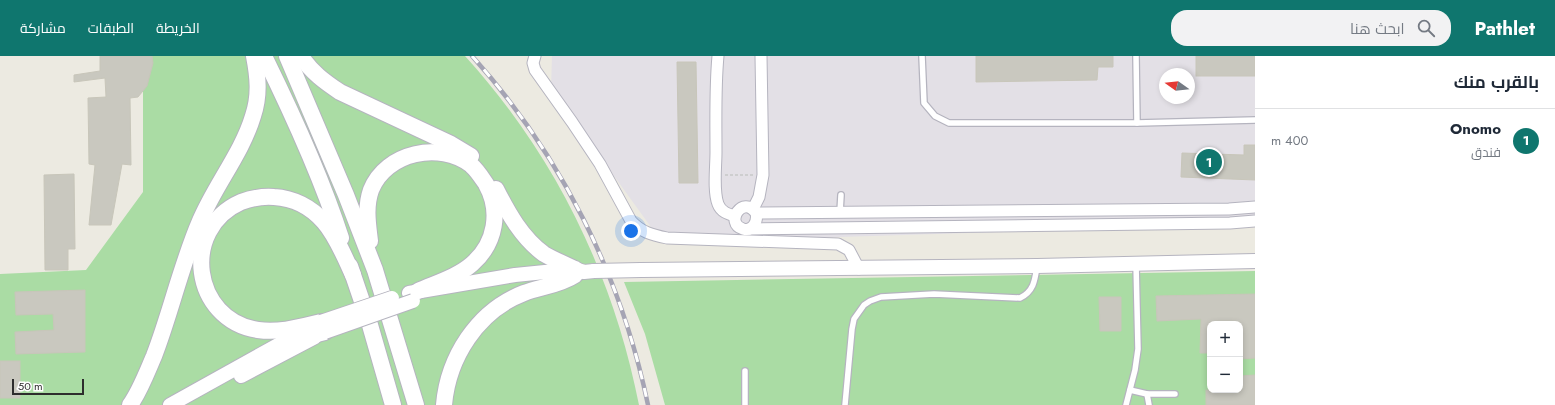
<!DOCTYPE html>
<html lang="ar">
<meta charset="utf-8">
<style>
:root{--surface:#fff;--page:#f2f2f3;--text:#1f2937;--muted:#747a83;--line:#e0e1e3;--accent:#0f766e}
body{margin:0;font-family:Jost,Cairo,sans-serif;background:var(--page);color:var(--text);direction:rtl}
.controls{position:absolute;right:12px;bottom:12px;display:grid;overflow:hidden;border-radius:8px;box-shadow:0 2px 6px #0003}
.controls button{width:36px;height:36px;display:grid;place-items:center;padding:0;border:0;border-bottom:1px solid var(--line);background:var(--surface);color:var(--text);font:20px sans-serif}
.compass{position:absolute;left:1159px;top:12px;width:36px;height:36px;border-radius:50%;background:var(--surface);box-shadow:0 2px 6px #0003;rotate:285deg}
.scale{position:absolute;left:12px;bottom:10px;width:72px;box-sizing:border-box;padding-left:4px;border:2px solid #2d2d2d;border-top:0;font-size:11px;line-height:14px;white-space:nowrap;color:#2d2d2d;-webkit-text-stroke:3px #fff;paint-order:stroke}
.you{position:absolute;left:631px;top:175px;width:14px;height:14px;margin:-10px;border:3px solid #fff;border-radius:50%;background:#1a73e8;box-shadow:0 0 0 6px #1a73e833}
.badge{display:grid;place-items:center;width:26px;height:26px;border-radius:50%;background:var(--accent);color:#fff;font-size:13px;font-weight:700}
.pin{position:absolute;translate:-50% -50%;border:2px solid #fff;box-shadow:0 1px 4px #0006}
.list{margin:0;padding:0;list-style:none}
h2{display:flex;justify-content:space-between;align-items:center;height:52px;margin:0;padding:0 16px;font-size:17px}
h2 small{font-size:13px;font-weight:400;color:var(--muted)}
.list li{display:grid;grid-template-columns:26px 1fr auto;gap:12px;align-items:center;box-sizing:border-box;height:64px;padding:0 16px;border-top:1px solid var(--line)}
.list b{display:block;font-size:15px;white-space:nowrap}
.list p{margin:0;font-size:13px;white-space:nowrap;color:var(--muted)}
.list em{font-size:13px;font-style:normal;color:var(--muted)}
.icon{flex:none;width:22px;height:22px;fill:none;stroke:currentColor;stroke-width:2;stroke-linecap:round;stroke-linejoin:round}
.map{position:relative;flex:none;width:1255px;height:349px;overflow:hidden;direction:ltr}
header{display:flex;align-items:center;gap:24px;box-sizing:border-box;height:56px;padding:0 20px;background:var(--accent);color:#fff}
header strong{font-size:19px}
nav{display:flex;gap:22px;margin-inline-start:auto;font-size:14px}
.search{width:280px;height:36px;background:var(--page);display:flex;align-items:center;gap:10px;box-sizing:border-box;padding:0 14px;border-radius:16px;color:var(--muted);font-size:15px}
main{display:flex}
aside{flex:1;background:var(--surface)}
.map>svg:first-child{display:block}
</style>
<header>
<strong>Pathlet</strong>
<div class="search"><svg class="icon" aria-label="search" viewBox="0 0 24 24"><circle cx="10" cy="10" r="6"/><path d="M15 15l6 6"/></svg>ابحث هنا</div>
<nav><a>الخريطة</a><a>الطبقات</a><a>مشاركة</a></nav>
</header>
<main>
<aside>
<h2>بالقرب منك<small></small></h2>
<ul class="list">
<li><span class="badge">1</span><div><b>Onomo</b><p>فندق</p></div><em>400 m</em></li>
</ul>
</aside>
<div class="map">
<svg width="1255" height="349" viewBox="0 0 1255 349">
<rect width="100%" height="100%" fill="#eceae1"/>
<path fill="#e3e0e6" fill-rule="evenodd" d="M552 0H1255V168L774 183 656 178 551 33ZM1165 18H1189V42H1165Z"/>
<g fill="#aadca4" fill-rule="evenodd">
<path d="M143 0H465C555 99 613 218 639 349H0V218L86 214 143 136Z"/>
<path d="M1255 215V349H665L645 278 624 226ZM1210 268H1240V334H1210Z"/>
</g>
<g fill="#c9c8bf" stroke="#c8c6ba">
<path d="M100 0H152L153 7 147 30 138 41 130 42 131 109 122 108 111 169H89L95 109 89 108 88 42 106 41 105 22 74 26V19L100 15Z"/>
<path d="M976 0H1113V11H1098L1097 24 976 26Z"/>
<rect x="1196" y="0" width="59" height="20"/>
<path d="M677 6H696L698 127H679Z"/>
<path d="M1244 89H1255V124L1181 121 1182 97 1244 99Z"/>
<path d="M74 118 75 193H68V214H45L44 119Z"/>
<path d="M85 234V296L16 298 15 276 54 274 53 258 16 259 15 236Z"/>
<path d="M1255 238V302L1240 303V268H1210V297H1200L1201 263 1157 265 1156 240Z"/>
<path d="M1099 241H1121V275H1100Z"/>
<rect x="0" y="305" width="20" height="37"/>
<path d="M1255 319V349H1206V334H1240V320Z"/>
</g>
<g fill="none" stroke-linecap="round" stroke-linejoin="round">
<g stroke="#b5b4bf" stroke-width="8">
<g id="service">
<path d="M922 0 924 47 935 60 949 67H1137L1255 64"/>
<path d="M1136 0 1137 67"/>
<path d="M840 156 841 139"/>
<path d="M745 315V349"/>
<path d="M1130 334 1147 338H1175"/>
<path d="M1147 338 1149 349"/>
<path d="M845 349 852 273 854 263 864 249 870 245 881 241 934 238 1020 242C1034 235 1035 224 1037 210"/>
<path d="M1126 349 1135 314 1138 293 1136 208"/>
</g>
</g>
<g stroke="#b5b4bf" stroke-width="13">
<g id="minor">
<path d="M535 0 533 7 535 14 572 66 600 108 631 165C641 176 652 179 667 182L838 188 849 194 859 213"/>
<path d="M718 0C715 32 716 64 716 96 716 111 713 135 718 148 721 156 728 158 735 160"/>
<path d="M753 153 759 141 763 119 761 0"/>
<path d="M756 157C758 165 753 176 743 173 724 167 743 138 756 157L1229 153 1255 151"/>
<path d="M749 173 1230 167 1255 165"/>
</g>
</g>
<g stroke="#b5b4bf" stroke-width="16">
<g id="tertiary">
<path d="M641 214 1037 210 1255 205"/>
<path d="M409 237 515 219 575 213 584 216 594 215"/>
<path d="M241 320 315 281"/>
<path d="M170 349 296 279"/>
</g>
</g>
<g stroke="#b5b4bf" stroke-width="18">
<g id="secondary">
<path d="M264 0C293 59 321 120 341 182"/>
<path d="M287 0 346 139 375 214 416 349"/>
<path d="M301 0C311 16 325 26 340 36L451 88 471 100"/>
<path d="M496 133C508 157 522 182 544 198 554 204 565 208 575 213"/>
<path d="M370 185C368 168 365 151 371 134 386 96 440 85 471 109 477 114 482 122 486 128 501 155 496 187 472 208 457 221 436 227 418 235"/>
<path d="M350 210 370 269 393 349"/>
<path d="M321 266C300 271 280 277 258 274 192 264 180 173 241 146 252 142 262 140 274 141 293 142 311 151 324 166 337 181 345 202 353 219"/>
<path d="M286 283 301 282 325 276"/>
<path d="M130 349C140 335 147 316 154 300 171 256 181 209 200 165 215 129 242 97 253 60 260 39 258 21 254 0"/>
<path d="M444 349C448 302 477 255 524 237 540 231 560 229 575 219"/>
</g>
</g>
<path stroke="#c8c8c8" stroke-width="1.5" stroke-dasharray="3 2" stroke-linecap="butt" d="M725 119H754"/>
<use href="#service" stroke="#fff" stroke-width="5.5"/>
<use href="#minor" stroke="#fff" stroke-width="11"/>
<use href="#tertiary" stroke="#fff" stroke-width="14"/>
<use href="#secondary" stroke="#fff" stroke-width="16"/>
<g stroke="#a5a4b4" stroke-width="4.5">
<path id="rail" d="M472 0C561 99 621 219 648 349"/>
</g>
<use href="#rail" stroke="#fff" stroke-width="3" stroke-dasharray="9" stroke-linecap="butt"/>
<g stroke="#b5b4bf" stroke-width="16" stroke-linecap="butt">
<g id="tertiary-bridge">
<path d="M594 215 641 214"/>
<path d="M321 266 392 242"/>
<path d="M325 276 413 245"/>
</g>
</g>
<use href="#tertiary-bridge" stroke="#fff" stroke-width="14"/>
</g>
</svg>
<div class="controls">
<button>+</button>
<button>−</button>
</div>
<svg class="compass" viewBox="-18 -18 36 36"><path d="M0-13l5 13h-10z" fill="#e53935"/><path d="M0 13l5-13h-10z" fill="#747a83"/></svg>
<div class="scale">50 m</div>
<div class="you"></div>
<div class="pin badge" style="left:1209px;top:106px">1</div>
</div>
</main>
